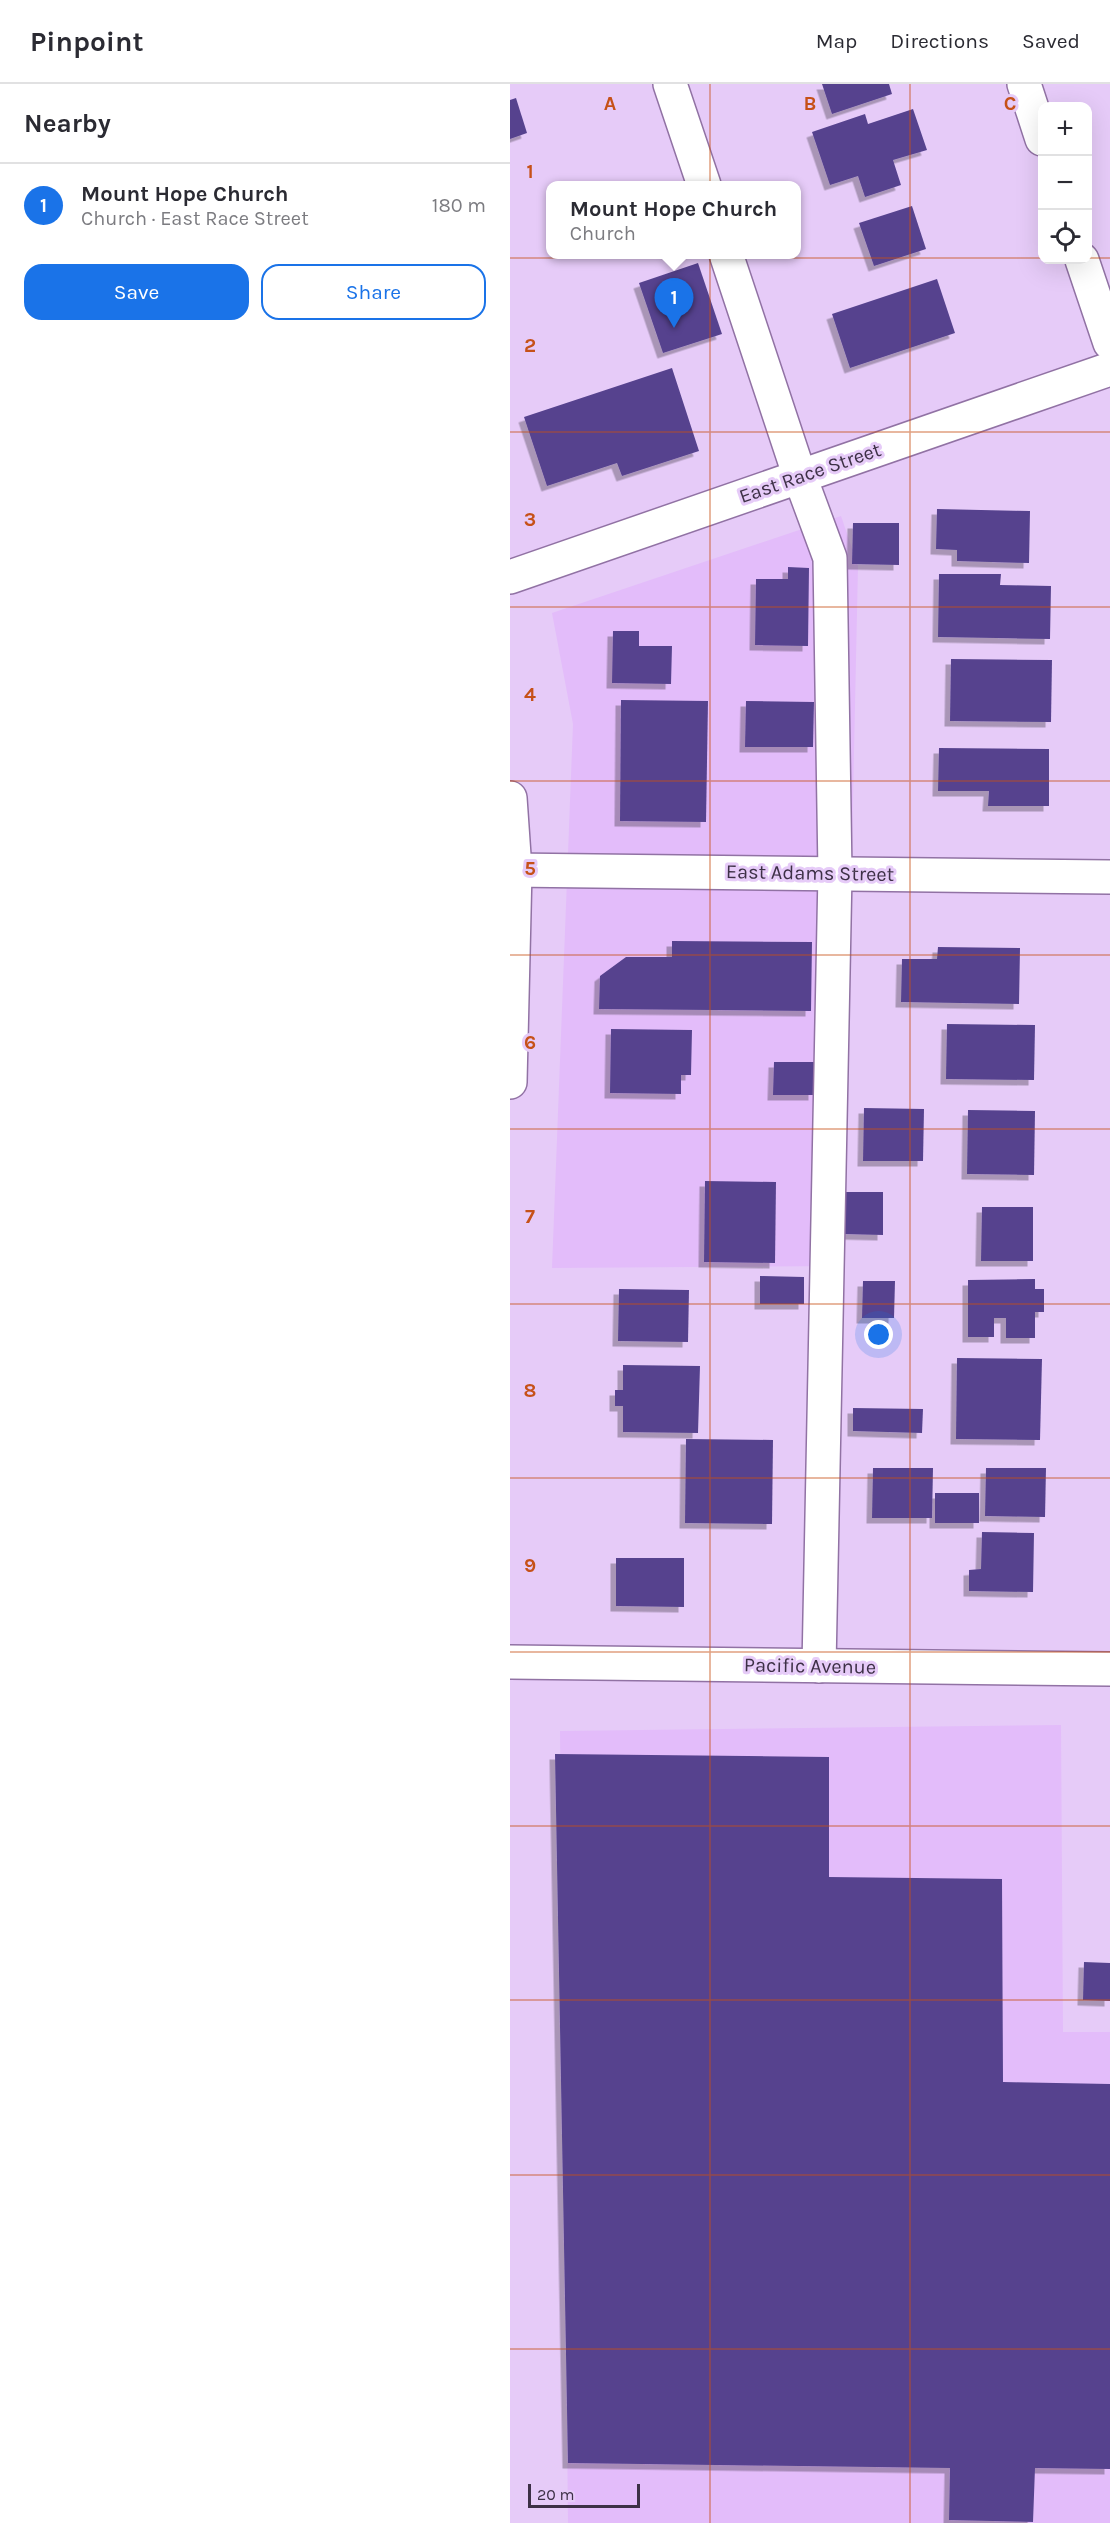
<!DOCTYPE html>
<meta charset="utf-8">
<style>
:root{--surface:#fff;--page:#f7f7f7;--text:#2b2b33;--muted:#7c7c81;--line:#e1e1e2;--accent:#1a73e8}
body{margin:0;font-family:Karla,sans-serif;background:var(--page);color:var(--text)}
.controls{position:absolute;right:18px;top:18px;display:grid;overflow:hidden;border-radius:12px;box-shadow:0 6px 24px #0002}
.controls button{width:54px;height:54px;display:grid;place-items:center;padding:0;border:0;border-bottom:2px solid var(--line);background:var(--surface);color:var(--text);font:30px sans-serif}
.scale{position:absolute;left:18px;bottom:15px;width:112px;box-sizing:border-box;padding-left:6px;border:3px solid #3d3046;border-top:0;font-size:16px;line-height:21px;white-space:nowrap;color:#3d3046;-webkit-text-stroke:4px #e6cbf8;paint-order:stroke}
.you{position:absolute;left:369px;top:1251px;width:21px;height:21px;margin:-15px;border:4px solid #fff;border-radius:50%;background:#1a73e8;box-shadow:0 0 0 9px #1a73e833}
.badge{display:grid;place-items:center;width:39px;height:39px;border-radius:50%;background:var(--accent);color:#fff;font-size:20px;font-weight:700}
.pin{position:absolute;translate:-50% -50px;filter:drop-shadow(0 2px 3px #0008)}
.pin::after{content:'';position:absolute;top:32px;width:21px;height:18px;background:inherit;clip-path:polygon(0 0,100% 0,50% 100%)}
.popup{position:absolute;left:36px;top:97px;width:255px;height:78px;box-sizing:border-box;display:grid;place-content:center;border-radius:12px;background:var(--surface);filter:drop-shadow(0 2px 4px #0005);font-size:20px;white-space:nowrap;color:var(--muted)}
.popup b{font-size:22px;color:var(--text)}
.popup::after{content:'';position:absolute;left:50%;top:100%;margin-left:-12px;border:12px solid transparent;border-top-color:var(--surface)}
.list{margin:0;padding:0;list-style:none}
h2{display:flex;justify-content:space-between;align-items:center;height:78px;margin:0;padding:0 24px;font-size:26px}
h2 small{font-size:20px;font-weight:400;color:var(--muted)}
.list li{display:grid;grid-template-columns:39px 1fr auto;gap:18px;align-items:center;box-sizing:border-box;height:84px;padding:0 24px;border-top:2px solid var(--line)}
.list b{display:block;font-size:22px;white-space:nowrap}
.list p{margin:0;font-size:20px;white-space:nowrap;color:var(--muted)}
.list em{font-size:20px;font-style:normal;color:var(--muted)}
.actions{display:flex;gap:12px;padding:18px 24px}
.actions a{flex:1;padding:14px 0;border:2px solid var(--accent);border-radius:18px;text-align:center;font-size:21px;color:var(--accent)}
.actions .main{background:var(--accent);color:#fff}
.icon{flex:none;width:33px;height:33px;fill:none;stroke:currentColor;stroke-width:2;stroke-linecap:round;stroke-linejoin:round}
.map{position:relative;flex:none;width:600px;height:2439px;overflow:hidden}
header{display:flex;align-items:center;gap:36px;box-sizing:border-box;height:84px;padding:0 30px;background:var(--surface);border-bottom:2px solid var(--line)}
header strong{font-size:28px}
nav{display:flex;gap:33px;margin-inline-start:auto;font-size:21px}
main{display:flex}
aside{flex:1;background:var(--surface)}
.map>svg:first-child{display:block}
</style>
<header>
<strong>Pinpoint</strong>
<nav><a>Map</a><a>Directions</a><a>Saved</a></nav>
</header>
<main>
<aside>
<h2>Nearby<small></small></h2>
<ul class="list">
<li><span class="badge">1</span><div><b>Mount Hope Church</b><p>Church · East Race Street</p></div><em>180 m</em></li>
</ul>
<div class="actions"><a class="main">Save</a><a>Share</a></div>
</aside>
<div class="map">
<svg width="600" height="2439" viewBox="0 0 600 2439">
<defs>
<filter id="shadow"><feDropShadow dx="-5.5" dy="5.5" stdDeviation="0" flood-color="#0004"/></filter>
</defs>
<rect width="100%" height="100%" fill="#e6cbf8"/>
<g fill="#e3bcfa">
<path d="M331 432 348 482 333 1182 42 1184 63 640 42 529Z"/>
<path d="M551 1641 553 1948H600V2439H58L50 1647Z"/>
</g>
<g fill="#56438e" filter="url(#shadow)">
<path d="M312 0H379L382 10 322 30Z"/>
<path d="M6 14 17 49 0 55V16Z"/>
<path d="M403 25 417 66 383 76 391 101 355 113 348 92 320 101 302 48 355 30 358 40Z"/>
<path d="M402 122 416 165 364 182 349 139Z"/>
<path d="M188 179 212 250 153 269 129 199Z"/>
<path d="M427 195 445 249 340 284 322 230Z"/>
<path d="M162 284 189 367 112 392 107 379 37 402 14 333Z"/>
<path d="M427 425 520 427 519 479 447 477V466L426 465Z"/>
<path d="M343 439H389V481L342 480Z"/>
<path d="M278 483 299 484 298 562 245 561 246 495H278Z"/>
<path d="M429 490H491L490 501 541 502 540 555 428 553Z"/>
<path d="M103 547H129V562H162L161 600 102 599Z"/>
<path d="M441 575 542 576 541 638 440 637Z"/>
<path d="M111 616 198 617 196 738 110 737Z"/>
<path d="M236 617 304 618 303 663H235Z"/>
<path d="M429 664 539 665V722H478L479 707H428Z"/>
<path d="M162 857 302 858 301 927 89 925 90 892 116 873H162Z"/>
<path d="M428 863 510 864 509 920 391 918 392 875H427Z"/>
<path d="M437 940 525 941 524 996 436 995Z"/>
<path d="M101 945 182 946 181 991H171V1010L100 1009Z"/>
<path d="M264 978H304V1011H263Z"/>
<path d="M354 1024 414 1025 413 1077H353Z"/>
<path d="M458 1026 525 1027 524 1091 457 1090Z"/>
<path d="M195 1097 266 1098 265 1179 194 1178Z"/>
<path d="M335 1108H373V1151L334 1150Z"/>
<path d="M472 1123H523V1177H471Z"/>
<path d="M250 1192 294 1193V1220H250Z"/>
<path d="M525 1195V1205H534V1228H525V1254H496V1234H484V1253H458V1196Z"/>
<path d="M353 1197H385L384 1234H352Z"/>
<path d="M109 1205 179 1206 178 1258 108 1257Z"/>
<path d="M447 1274 532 1275 530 1356 446 1355Z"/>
<path d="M113 1281 190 1282 188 1349 113 1348V1322H105V1306H113Z"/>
<path d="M343 1324 413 1325 412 1349 343 1347Z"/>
<path d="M176 1355 263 1356 262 1440 175 1439Z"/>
<path d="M363 1384H423L422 1434H362Z"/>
<path d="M476 1384H536L535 1433 475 1432Z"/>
<rect x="425" y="1409" width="44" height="30"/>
<path d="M472 1448 524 1449 523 1508 459 1507V1486L471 1485Z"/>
<path d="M106 1474H174V1523L106 1522Z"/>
<path d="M45 1670 319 1673V1793L492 1795 493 1998 600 2000V2385L525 2384 523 2438 439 2436 440 2384 58 2379Z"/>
<path d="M574 1878 600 1879V1917L573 1916Z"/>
</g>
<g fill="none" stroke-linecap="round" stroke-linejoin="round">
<g stroke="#9172a4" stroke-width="36">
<g id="minor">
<path d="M160 0 194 101"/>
<path d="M514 0 532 55"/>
<path d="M216 170 290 393 320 474 325 789 309 1582"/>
<path d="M572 176 600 259"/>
<path d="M0 493 600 285"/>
<path d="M0 714 5 786 0 998"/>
<path d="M0 786 600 793"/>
<path d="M0 1578 600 1585"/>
</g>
</g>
<use href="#minor" stroke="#fff" stroke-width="33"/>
</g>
<path fill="none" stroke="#c65118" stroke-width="1.5" stroke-opacity="0.55" d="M200 0V2439M400 0V2439M0 174H532M578 174H600M0 348H600M0 523H600M0 697H600M0 871H600M0 1045H600M0 1220H600M0 1394H600M0 1568H600M0 1742H600M0 1916H600M0 2091H600M0 2265H600"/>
<g text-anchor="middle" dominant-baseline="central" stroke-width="6" stroke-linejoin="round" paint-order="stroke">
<g font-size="20" fill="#3d3046" stroke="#e6cbf8">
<text transform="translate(300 389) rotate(-19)">East Race Street</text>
<text transform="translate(300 789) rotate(1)">East Adams Street</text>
<text transform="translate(300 1582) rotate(1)">Pacific Avenue</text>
</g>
</g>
<g font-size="20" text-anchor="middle" font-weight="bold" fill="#c65118" stroke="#e6cbf8" stroke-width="6" stroke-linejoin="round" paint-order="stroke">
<text x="100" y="26">A</text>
<text x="300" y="26">B</text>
<text x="500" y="26">C</text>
<text x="20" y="94">1</text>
<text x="20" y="268">2</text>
<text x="20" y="442">3</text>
<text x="20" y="617">4</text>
<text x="20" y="791">5</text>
<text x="20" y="965">6</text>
<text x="20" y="1139">7</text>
<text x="20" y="1313">8</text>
<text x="20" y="1488">9</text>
</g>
</svg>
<div class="controls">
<button>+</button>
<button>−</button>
<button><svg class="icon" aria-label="locate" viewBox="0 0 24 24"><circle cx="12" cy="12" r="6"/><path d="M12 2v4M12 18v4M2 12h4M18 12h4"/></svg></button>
</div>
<div class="scale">20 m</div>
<div class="you"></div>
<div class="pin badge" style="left:164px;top:244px">1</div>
<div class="popup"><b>Mount Hope Church</b>Church</div>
</div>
</main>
